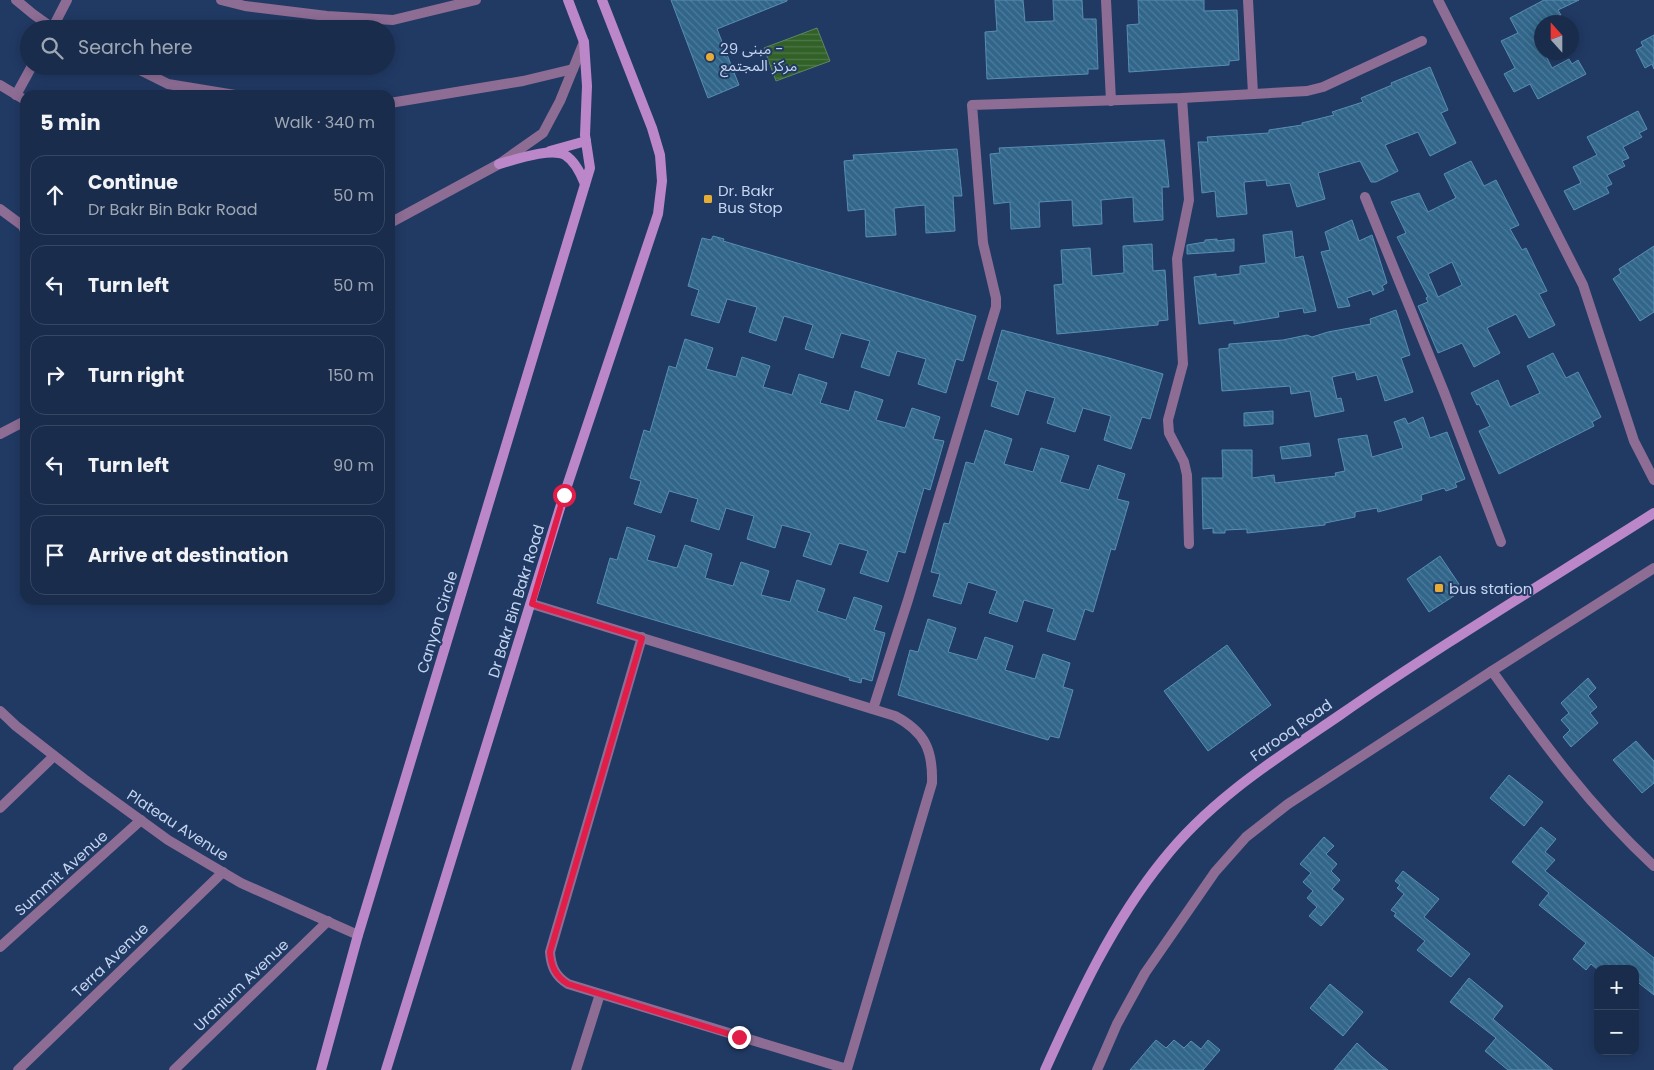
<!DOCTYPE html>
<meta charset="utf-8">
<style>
:root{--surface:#192c4b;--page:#223452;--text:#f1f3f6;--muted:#9fa7b5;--line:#374863}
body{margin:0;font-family:Poppins,"Noto Sans Arabic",sans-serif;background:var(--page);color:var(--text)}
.controls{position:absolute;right:15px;bottom:15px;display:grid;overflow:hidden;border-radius:10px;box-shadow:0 2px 12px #0003}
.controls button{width:45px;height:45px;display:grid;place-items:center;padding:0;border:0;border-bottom:1px solid var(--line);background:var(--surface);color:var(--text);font:25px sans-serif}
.compass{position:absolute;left:1534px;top:15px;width:45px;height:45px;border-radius:50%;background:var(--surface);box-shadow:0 2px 12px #0003;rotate:339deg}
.stop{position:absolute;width:15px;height:15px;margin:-11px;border:4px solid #e11d48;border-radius:50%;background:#fff}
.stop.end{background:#e11d48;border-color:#fff;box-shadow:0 1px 5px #0008}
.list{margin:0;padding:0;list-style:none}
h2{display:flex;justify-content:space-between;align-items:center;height:65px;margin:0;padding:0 20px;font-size:21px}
h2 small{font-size:16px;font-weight:400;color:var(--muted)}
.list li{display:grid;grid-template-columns:32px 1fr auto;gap:15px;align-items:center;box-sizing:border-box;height:80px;margin:0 10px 10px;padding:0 10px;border:1px solid var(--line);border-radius:15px}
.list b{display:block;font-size:19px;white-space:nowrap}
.list p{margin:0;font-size:16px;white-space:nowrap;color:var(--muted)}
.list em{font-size:16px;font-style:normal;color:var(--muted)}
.icon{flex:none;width:28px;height:28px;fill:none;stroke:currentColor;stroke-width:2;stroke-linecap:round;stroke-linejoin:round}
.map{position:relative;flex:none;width:1654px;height:1070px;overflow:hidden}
.search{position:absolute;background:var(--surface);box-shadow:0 2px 12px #0003;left:20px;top:20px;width:375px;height:55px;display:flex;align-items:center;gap:12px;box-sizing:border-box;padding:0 18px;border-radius:28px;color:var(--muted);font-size:19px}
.panel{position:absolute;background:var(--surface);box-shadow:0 2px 12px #0003;left:20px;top:90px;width:375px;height:515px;border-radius:15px}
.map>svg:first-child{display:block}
</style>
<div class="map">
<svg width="1654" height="1070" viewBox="0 0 1654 1070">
<defs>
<pattern id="water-rules" width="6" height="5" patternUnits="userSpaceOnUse" patternTransform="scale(1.25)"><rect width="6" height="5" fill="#326128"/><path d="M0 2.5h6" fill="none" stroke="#4e7748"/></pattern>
<pattern id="building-back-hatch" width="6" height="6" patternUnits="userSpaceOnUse" patternTransform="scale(1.25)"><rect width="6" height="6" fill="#31668a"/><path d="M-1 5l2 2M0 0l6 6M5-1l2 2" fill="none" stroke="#4d7b9b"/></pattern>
</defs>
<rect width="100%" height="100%" fill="#213a64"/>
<path fill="url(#water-rules)" stroke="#5e8464" d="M817 28 830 61 776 81 764 48Z"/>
<g fill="url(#building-back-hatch)" stroke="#588eb3" fill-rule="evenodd">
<path d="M671 0H787V1L717 29 739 85 708 98Z"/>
<path d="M995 0H1023L1025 22 1054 21 1053 0H1082L1083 19H1096L1098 69H1088V74L987 79 985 32 997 31Z"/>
<path d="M1138 0H1204V11L1237 10 1239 60 1229 61V65L1129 72 1127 25 1139 24Z"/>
<path d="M1544 0H1579L1558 10 1561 15 1547 22H1542V52H1544L1552 68 1569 59 1572 64 1578 60 1586 74 1538 99 1530 84 1514 92 1504 74 1515 68 1501 41 1518 33 1510 18Z"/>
<path d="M1654 35V69L1652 64 1645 68 1636 50 1643 46 1641 42Z"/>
<path d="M1430 67 1448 110 1441 113 1456 143 1430 156 1418 132 1385 145 1398 171 1376 182H1371L1360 161 1318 173 1325 199 1297 207 1290 183 1267 186 1266 180 1244 182 1247 214 1217 217 1215 191 1202 193 1198 142H1208L1207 137 1269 133V130L1302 125V123L1334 115 1332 112 1363 102 1361 98 1392 85 1391 83Z"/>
<path d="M1638 111 1647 129 1639 133 1642 137 1623 147 1629 158 1622 161 1625 166 1607 175 1612 184 1606 187 1609 193 1574 210 1564 191 1581 183 1573 167 1597 155 1587 137Z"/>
<path d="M1164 140 1169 187H1162L1163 220 1134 222 1133 197 1101 200 1102 224 1073 226 1072 200 1039 202 1040 227 1011 229 1010 202 994 204 990 154 1000 153 999 148Z"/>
<path d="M957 149 962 196H953L955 231 926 233 925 205 894 208 896 235 866 237 865 209 848 211 844 161 854 160 853 155Z"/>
<path d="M1471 161 1484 186 1496 180 1519 225 1510 229 1522 250 1526 248 1547 291 1539 294 1555 325 1529 338 1516 314 1487 328 1500 353 1474 367 1462 343 1438 353 1418 306 1428 302 1426 298 1428 297 1397 237 1406 233 1391 202 1419 193 1428 212 1456 198 1444 174ZM1452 262 1462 285 1438 297 1428 274Z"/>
<path d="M1352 220 1359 241 1372 235 1387 283 1382 286 1384 290 1373 295 1371 290 1347 298 1350 306 1338 308 1321 252 1330 250 1325 232Z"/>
<path d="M1292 231 1295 258 1303 256 1316 311 1304 313 1303 308 1278 312 1279 317 1234 324V320L1199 324 1194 277 1216 274V277L1240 274V266L1266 263 1263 235Z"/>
<path d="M713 236 724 239 723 241 976 316 963 361 956 359 946 393 918 384 926 359 897 351 889 376 861 367 870 341 841 333 833 358 805 349 813 325 784 316 776 341 749 332 757 307 727 299 719 323 691 315 699 290 688 286 702 238 711 240Z"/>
<path d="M1217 239V241L1234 239V251L1187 254V245L1205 242V240Z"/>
<path d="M1152 244 1153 271 1165 270 1168 320 1158 321V325L1057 334 1054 285 1063 284 1061 250 1090 248 1092 276 1124 273 1123 246Z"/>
<path d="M1654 246V312L1640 321 1613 279 1621 273 1619 269Z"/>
<path d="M1396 310 1410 355 1401 358 1413 392 1385 401 1377 375 1357 380 1355 372 1332 377 1337 399 1341 398 1344 411 1315 417 1310 391 1291 394 1290 386 1222 391 1219 349 1229 348V344L1283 340 1307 335 1312 337 1328 332 1371 324 1370 319Z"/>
<path d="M1002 330 1109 358 1163 374 1150 419 1142 417 1131 449 1104 440 1111 416 1083 408 1075 432 1047 423 1055 398 1026 390 1018 415 991 406 998 382 988 379Z"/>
<path d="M685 339 713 348 706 369 736 377 742 357 770 366 763 387 792 395 799 374 827 383 820 403 849 411 855 391 883 400 876 420 905 428 912 408 940 417 933 439 944 441 930 490 924 488 905 553 898 551 888 582 860 573 868 551 839 543 831 565 803 556 811 533 782 525 775 548 747 539 754 516 726 508 719 530 691 521 698 499 669 491 661 513 634 504 641 481 630 478 644 430 650 432 669 366 676 368Z"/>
<path d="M1553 353 1566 378 1578 372 1601 417 1592 422 1594 426 1499 474 1479 431 1490 426 1479 404 1477 405 1471 393 1498 380 1510 407 1540 393 1527 366Z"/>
<path d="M1273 411V424L1244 426V413Z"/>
<path d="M1423 417 1430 438 1447 432 1465 479 1455 483 1457 487 1446 491 1444 488 1421 495 1422 500 1378 512 1377 508 1355 512V517L1325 523V525L1247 533V529L1225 530V533H1213V528L1203 529 1202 478H1223L1222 450H1252V478L1274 475 1275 483 1336 476 1335 473 1345 471 1338 439 1367 435 1372 457 1403 448 1394 422 1405 418 1408 424Z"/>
<path d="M985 430 1012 439 1004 464 1033 472 1041 448 1069 456 1060 482 1089 490 1098 465 1125 474 1117 499 1129 502 1115 550 1111 549 1093 612 1085 609 1075 640 1047 631 1054 609 1024 600 1017 622 989 613 997 591 968 582 961 604 933 596 940 574 931 572 944 523 949 524 966 462 974 464Z"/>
<path d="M1309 443 1311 456 1282 459 1280 447Z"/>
<path d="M627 527 655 536 647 560 677 568 685 545 712 554 705 578 733 586 741 562 769 571 761 595 790 602 797 580 825 589 817 611 846 620 854 597 882 606 874 630 885 633 872 681 862 678 861 683 849 680 850 678 597 603 610 558 617 560Z"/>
<path d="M1440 556 1463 590 1429 612 1407 579Z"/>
<path d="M928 619 956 628 948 652 977 660 985 637 1013 646 1005 670 1035 679 1043 654 1070 663 1063 687 1073 690 1059 738 1050 736 1048 740 898 695 910 650 918 652Z"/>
<path d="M1227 645 1271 705 1208 751 1164 691Z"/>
<path d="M1588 678 1596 688 1588 696 1597 707 1590 713 1598 723 1571 747 1563 737 1570 730 1561 720 1569 713 1561 703Z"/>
<path d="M1636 741 1654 761V783L1642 793 1613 760Z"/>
<path d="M1509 775 1543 802 1524 826 1490 798Z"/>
<path d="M1541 827 1556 839 1545 852 1555 860 1545 871 1654 958V995L1635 980V969H1597L1591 964 1586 970 1573 959 1586 943 1539 905 1549 893 1512 862Z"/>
<path d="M1324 837 1334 846 1326 854 1337 864 1331 871 1340 880 1332 889 1344 899 1321 926 1309 916 1317 907 1307 898 1313 891 1303 882 1311 873 1300 864Z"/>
<path d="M1403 871 1439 899 1424 917 1470 954 1451 977 1417 950 1425 941 1394 916 1396 913 1391 910 1404 894 1397 888 1400 885 1395 881Z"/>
<path d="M1469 978 1503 1006 1493 1019 1553 1070H1508L1485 1051 1496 1038 1450 1002Z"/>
<path d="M1330 984 1363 1012 1343 1036 1310 1008Z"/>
<path d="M1156 1040 1166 1048 1174 1040 1184 1048 1191 1041 1201 1049 1208 1040 1220 1050 1203 1070H1130Z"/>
<path d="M1357 1043 1372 1057 1388 1070H1334Z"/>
</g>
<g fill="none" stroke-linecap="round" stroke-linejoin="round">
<g stroke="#8e6d95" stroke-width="10">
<path d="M16 0 33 14 54 29"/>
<path d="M221 0 245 6 327 16 393 20 476 0"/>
<path d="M1106 0 1111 101"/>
<path d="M1248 0 1253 94"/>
<path d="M1438 0 1583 285 1634 441 1654 480"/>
<path d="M52 29 67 0"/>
<path d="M132 66 168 84 235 95"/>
<path d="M0 85 25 100"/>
<path d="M16 95 32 66"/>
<path d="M1182 98 1189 200 1177 259 1183 364 1168 420 1169 433 1184 462 1187 475 1189 544"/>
<path d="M390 103 523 81 573 69"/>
<path d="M1365 197 1444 392 1501 542"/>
<path d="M0 209 23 226 25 231"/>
<path d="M390 223 499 164 543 133 560 101 584 42"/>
<path d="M0 434 25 421"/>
<path d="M532 604 895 716C925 732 933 750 932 783L847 1069 568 984C555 976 551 966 550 952L642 637"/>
<path d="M1492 671C1542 741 1590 807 1654 866"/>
<path d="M873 709 908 600 996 307V298L983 243 972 105 1182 98 1307 91 1323 87 1422 41"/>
<path d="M0 711 16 726 84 779 168 840 241 883 358 935"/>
<path d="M0 808 54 756"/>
<path d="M0 947 141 820"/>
<path d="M18 1070 223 872"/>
<path d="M174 1070 328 921"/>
<path d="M576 1070 600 994"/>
<path d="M1097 1070 1117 1024 1145 973 1215 872 1246 837 1288 804 1492 671 1654 568"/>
</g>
<g stroke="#bc87c8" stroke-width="10">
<path d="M550 151 586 141"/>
<path d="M499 164C514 160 551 147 565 155 575 161 581 174 585 184"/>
<path d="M321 1070 358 935 590 168 585 135 587 86 584 42 568 0"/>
<path d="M386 1070 564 495 658 214 662 181 660 155 652 128 602 0"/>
<path d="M1045 1070C1078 997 1112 923 1163 860 1211 799 1277 758 1340 715 1442 644 1549 580 1654 513"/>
</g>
</g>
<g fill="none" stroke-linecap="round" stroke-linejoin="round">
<path stroke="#e11d48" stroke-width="6" d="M564 495 532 604 642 638 550 952C551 966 555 976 568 984L739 1037"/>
</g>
<g fill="#e7ac36" stroke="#213a64" stroke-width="2">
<circle cx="710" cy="57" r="5"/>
<rect x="703" y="194" width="10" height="10" rx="2.5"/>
<rect x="1434" y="583" width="10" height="10" rx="2.5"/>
</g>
<g text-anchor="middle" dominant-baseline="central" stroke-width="4" stroke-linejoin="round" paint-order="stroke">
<g font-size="15" fill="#c5d5ef" stroke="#213a64" text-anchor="start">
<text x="720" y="48">مبنى 29 -<tspan x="720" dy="17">مركز المجتمع</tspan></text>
<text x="718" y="190">Dr. Bakr<tspan x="718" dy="17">Bus Stop</tspan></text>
<text x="1449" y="588">bus station</text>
</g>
<g font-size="15" fill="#c5d5ef" stroke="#213a64">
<text transform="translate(516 601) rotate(-73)">Dr Bakr Bin Bakr Road</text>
<text transform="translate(437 622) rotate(-73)">Canyon Circle</text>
<text transform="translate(1291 730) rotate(-35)">Farooq Road</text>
<text transform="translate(178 825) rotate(33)">Plateau Avenue</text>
<text transform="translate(61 873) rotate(-42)">Summit Avenue</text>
<text transform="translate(110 960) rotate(-44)">Terra Avenue</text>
<text transform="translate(241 985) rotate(-44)">Uranium Avenue</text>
</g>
</g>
</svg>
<div class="controls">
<button>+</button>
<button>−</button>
</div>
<svg class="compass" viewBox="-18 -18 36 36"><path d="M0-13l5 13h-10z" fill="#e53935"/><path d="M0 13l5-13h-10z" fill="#9fa7b5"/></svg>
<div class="stop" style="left:564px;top:495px"></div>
<div class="stop end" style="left:739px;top:1037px"></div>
<div class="search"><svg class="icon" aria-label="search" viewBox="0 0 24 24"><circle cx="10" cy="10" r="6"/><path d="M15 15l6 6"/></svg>Search here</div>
<section class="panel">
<h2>5 min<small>Walk · 340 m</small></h2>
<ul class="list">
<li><svg class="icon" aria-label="ahead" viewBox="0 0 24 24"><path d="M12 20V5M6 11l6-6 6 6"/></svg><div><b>Continue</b><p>Dr Bakr Bin Bakr Road</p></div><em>50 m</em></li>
<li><svg class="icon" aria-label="left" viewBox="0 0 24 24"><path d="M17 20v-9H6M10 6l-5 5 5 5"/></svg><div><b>Turn left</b></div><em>50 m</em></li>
<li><svg class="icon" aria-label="right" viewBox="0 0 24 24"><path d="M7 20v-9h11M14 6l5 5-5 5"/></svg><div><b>Turn right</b></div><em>150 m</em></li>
<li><svg class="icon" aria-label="left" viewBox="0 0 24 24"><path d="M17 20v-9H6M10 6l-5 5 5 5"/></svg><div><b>Turn left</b></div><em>90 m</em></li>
<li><svg class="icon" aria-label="arrive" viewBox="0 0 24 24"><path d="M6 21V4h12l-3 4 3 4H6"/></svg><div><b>Arrive at destination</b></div></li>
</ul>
</section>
</div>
